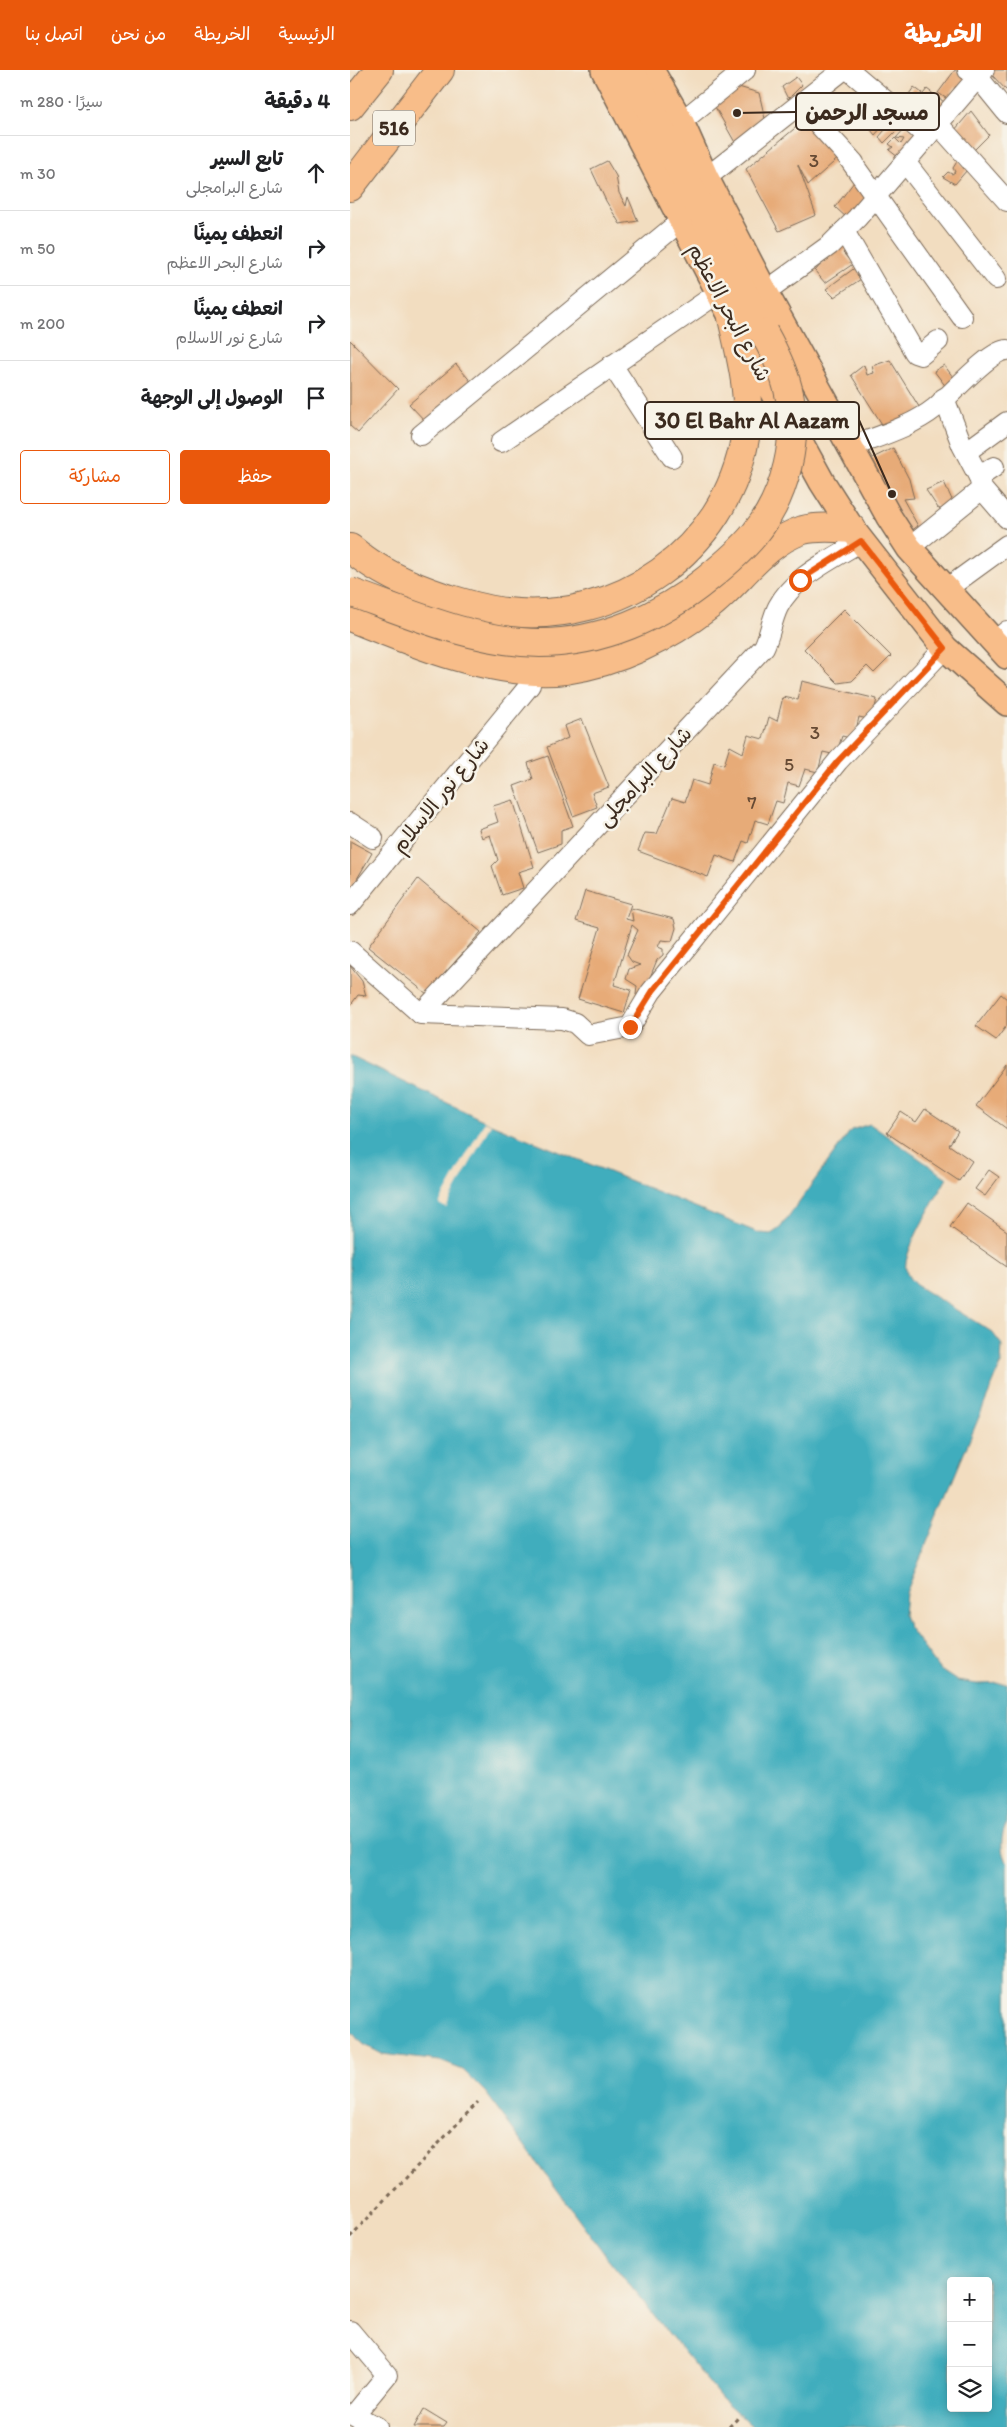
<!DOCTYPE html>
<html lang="ar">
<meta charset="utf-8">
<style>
:root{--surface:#fff;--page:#f2f2f2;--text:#202124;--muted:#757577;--line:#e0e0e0;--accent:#ea580c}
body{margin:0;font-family:Itim,"Playpen Sans Arabic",sans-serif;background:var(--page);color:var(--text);direction:rtl}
.controls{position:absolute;right:15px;bottom:15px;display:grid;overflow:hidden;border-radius:5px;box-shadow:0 2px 8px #0003}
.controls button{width:45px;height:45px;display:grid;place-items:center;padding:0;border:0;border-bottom:1px solid var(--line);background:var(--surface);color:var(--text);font:25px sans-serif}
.stop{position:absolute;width:15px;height:15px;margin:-11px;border:4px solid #ea580c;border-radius:50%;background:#fff}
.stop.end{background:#ea580c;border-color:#fff;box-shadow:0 1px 5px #0008}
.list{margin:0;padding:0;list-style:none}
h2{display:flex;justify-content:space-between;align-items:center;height:65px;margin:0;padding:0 20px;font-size:21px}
h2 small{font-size:16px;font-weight:400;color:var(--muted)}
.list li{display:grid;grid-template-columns:32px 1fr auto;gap:15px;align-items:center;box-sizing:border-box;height:75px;padding:0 20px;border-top:1px solid var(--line)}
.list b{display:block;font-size:19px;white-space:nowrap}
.list p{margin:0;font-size:16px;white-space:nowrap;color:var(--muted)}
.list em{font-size:16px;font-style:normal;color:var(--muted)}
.actions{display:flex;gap:10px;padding:15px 20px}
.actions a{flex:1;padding:11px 0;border:1px solid var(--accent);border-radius:5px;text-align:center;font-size:18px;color:var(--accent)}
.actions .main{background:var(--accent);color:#fff}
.icon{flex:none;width:28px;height:28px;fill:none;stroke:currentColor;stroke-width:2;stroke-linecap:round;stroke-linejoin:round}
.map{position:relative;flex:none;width:657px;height:2357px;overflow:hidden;direction:ltr}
header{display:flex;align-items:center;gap:30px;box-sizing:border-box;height:70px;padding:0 25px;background:var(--accent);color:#fff}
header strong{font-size:24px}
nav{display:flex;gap:28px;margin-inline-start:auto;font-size:18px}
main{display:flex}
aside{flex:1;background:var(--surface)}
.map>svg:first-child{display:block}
</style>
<header>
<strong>الخريطة</strong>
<nav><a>الرئيسية</a><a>الخريطة</a><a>من نحن</a><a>اتصل بنا</a></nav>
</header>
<main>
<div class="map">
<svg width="657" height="2357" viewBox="0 0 657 2357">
<rect width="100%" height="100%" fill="#f7f3e8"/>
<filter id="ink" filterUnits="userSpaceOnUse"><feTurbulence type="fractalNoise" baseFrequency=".02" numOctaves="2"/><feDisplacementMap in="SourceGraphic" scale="10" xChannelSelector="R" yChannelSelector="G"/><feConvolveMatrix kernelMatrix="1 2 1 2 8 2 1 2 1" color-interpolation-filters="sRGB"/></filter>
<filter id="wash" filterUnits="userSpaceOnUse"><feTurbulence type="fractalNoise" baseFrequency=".0096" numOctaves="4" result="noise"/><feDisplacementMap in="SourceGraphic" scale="20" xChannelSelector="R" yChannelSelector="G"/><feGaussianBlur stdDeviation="1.12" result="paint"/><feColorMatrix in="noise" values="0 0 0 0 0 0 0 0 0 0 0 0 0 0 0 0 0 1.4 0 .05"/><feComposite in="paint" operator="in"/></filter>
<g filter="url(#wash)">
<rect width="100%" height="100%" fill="#f2ddc0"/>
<path fill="#40adbd" stroke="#3e6c6e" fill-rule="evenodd" d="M0 986 141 1054 409 1163 421 1164 430 1158 501 1060 520 1054 597 1108C588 1125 552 1182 556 1199 557 1206 561 1210 566 1215L642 1262 652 1275 651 1294 556 1523 554 1545 558 1556 589 1599 607 1611 627 1614 657 1613V1753C650 1767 650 1781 657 1794V2357H403L372 2329 256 2186 136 2023 113 2000 90 1991 32 1984 13 1974 0 1959ZM601 2211H638V2338H601Z"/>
<path fill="#f2ddc0" d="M135 1051 141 1054 96 1138 89 1134Z"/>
<g id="blocks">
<g fill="#e7ab78">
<path d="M605 0 619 9 610 21 606 16 602 22 606 25 602 32 588 23Z"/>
<path d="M645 0H657V21L641 4Z"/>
<path d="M446 7 452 15 438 29 432 17Z"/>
<path d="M385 16 409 23 416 53 387 76 364 35Z"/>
<path d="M564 17 572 23 559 40 552 34Z"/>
<path d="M577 19 598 35 579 59 558 43Z"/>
<path d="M524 26 543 44 525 65 509 45Z"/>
<path d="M621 41 639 65 622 82 604 61Z"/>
<path d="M546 47 554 53 534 73 529 67Z"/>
<path d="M456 49 492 85 458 115 448 95 466 145 429 161 396 99Z"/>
<path d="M557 56 573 69 553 91 539 80 543 77 539 74 545 68 551 74 554 69 546 68Z"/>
<path d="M608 90 617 100 605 114 593 107 598 102 602 104 605 102 603 98Z"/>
<path d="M257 91 266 106 269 123 276 136 278 127 288 151 270 154 256 131 241 99Z"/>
<path d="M504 112 517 129 498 149 485 137Z"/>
<path d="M494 168 498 177 493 183 503 194 475 213 465 201Z"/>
<path d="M506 197 514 207 484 227 476 219Z"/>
<path d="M0 270 48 319 8 363 0 356Z"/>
<path d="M540 290 571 340 535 359 501 305 514 295 517 305 524 303 522 296Z"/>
<path d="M106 294 123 314 76 352 59 334Z"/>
<path d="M594 295 606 311 597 318 584 301Z"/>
<path d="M543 378 559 409 562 421 564 428 553 429 568 456 555 465 508 395Z"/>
<path d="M594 412 603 432 592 440 588 438 576 420Z"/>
<path d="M494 539 541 586 524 603 517 596 502 611 488 613 454 579Z"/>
<path d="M452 611 527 629 522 650 509 647 504 669 492 666 486 685 473 682 468 702 455 699 449 716 438 713 433 733 426 731 418 754 405 750 398 773 393 771 385 792 366 785 358 807 288 781 295 763 307 764 322 728 335 732 342 710 358 715 364 692 374 695 380 676 393 683 398 665 413 669 419 647 427 651 433 627 448 630Z"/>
<path d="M232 649 259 717 242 723 247 737 223 746 197 677 218 668 214 656Z"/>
<path d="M198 686 223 756 211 760V774L188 782 164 716 183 709 178 693Z"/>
<path d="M163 730 184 797 168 802 173 818 152 825 142 796 148 790 140 765 132 768 129 759 148 752 143 736Z"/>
<path d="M0 771 22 783 0 821Z"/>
<path d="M68 809 131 862 77 924 18 877Z"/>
<path d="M235 821 281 834 276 849 283 851 281 838 324 849 326 858 322 871 311 870 308 877 313 879V885L307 890 292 927 286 925 287 916 276 909 279 899 290 895 282 892 277 885 288 860 282 855 264 915 281 920 274 943 228 929 250 858 226 851Z"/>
<path d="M0 896 12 911 16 926 8 925 0 936Z"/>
<path d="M651 924 657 929V955L646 970 626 956Z"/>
<path d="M657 995V1059L626 1036Z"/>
<path d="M575 1039 608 1061 599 1075 622 1091 609 1111 537 1063 551 1042 566 1052Z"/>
<path d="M639 1100 649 1107 635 1126 625 1119Z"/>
<path d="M617 1133 657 1161V1197L600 1157Z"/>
<path d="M74 2339 97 2353 94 2357H64Z"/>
</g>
</g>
</g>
<g filter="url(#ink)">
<use href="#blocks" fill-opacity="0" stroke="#7b6957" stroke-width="1"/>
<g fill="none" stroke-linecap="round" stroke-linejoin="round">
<g stroke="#7b6957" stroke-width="22">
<g id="minor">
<path d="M499 0 577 66"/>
<path d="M618 0 627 6 657 43"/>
<path d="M450 34 504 93"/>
<path d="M331 52 395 0"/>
<path d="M587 53 657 131"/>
<path d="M495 83 612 247"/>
<path d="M555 92 646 209"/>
<path d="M356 108 493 0"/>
<path d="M494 161 565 283 571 285 588 271"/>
<path d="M415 222 480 175 507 148 634 0"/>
<path d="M262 295 322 387"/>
<path d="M594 328 612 375 629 407 632 419 657 448"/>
<path d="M71 365 332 150"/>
<path d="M151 372 368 223"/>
<path d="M501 377C529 366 561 357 585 338 600 326 640 280 657 280"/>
<path d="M616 382 657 352"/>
<path d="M629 407 644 397"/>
<path d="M559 478 632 419"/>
<path d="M595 520 657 475"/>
<path d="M643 573 657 561"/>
<path d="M0 753 23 768"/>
<path d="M0 835 180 615"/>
<path d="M0 881 71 944 212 949 225 953 238 965 280 957 301 922 488 691 595 578"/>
<path d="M71 944 414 577C420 565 422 549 428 537 444 506 483 489 511 471"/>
<path d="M0 2261 37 2305 4 2345 27 2357"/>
</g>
</g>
<g stroke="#7b6957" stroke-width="28">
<g id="major">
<path d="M254 0 382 248 472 412 502 459 595 578 657 633"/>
<path d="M301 0 331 52 356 108 415 222 539 447 559 478 657 586"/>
</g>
</g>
<g stroke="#7b6957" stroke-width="30">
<g id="highway">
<path d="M280 0 414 263"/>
<path d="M0 36 29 0"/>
<path d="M0 117 90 0"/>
<path d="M0 478C27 501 60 516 94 527 114 533 135 540 156 542 268 555 376 480 395 368 402 327 391 288 382 248"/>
<path d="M0 547C63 573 146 608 215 600 267 593 318 568 359 536 390 512 414 472 453 460 469 456 486 458 502 459"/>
</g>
</g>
<g stroke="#7b6957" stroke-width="3" stroke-dasharray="4 4" stroke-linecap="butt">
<path d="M0 2167 128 2032"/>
<path d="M379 2357 388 2348"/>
</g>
<use href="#minor" stroke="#fff" stroke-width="20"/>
<use href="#major" stroke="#f8bd89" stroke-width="25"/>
<use href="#highway" stroke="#f8bd89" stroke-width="28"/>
<g stroke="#7b6957" stroke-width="30" stroke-linecap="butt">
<path id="highway-bridge" d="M0 522C61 544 124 572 190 573 250 573 311 547 357 509 373 496 390 482 404 465 436 426 450 368 438 319 433 299 424 281 414 263"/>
</g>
<use href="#highway-bridge" stroke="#f8bd89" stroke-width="28"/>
</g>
</g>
<g fill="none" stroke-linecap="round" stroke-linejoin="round" filter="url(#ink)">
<path stroke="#ea580c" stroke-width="6" d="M280 957 302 922 488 691 595 578 511 471 450 510"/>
</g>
<g text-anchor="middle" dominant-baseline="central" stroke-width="5" stroke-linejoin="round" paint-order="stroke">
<g font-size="19" fill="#664a34">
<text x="464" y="90">3</text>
<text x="465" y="662">3</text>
<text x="439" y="694">5</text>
<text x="402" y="732">7</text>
</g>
<rect fill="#f7f3e8" stroke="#73665b" stroke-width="1" x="23" y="40.5" width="42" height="35" rx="4"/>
<g font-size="20" font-weight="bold" fill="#3b2a1e">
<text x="44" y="58">516</text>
</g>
<g font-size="21" fill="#3b2a1e" stroke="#f7f3e8">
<text transform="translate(380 242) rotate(62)">شارع البحر الاعظم</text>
<text transform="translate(294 706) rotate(-47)">شارع البرامجلى</text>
<text transform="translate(90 725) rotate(-51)">شارع نور الاسلام</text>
</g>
</g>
<path fill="none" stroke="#3b2a1e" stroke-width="2" d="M387 43L446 42M542 424L509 350"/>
<g fill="#3b2a1e" stroke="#f7f3e8" stroke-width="2">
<circle cx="387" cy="43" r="5"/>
<circle cx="542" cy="424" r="5"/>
</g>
<g fill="#f7f3e8" stroke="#3b2a1e" stroke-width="2">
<rect x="446" y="23" width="143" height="37" rx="5"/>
<rect x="295" y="332" width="214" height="37" rx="5"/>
</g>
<g font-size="22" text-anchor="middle" font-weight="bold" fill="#3b2a1e">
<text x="517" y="50">مسجد الرحمن</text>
<text x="402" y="358">30 El Bahr Al Aazam</text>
</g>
</svg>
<div class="controls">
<button>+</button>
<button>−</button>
<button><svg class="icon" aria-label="layers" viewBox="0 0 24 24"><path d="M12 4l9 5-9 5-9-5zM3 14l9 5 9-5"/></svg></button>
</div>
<div class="stop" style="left:450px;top:510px"></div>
<div class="stop end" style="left:280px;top:957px"></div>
</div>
<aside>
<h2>4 دقيقة<small>سيرًا · 280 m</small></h2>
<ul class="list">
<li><svg class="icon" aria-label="ahead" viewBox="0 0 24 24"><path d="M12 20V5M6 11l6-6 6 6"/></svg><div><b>تابع السير</b><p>شارع البرامجلى</p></div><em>30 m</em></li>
<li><svg class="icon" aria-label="right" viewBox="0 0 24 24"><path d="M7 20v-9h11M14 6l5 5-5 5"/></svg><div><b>انعطف يمينًا</b><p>شارع البحر الاعظم</p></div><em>50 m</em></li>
<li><svg class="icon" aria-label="right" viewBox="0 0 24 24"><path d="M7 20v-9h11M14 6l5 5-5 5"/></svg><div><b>انعطف يمينًا</b><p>شارع نور الاسلام</p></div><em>200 m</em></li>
<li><svg class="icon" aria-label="arrive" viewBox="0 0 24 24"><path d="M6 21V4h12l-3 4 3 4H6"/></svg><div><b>الوصول إلى الوجهة</b></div></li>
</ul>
<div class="actions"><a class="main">حفظ</a><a>مشاركة</a></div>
</aside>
</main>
